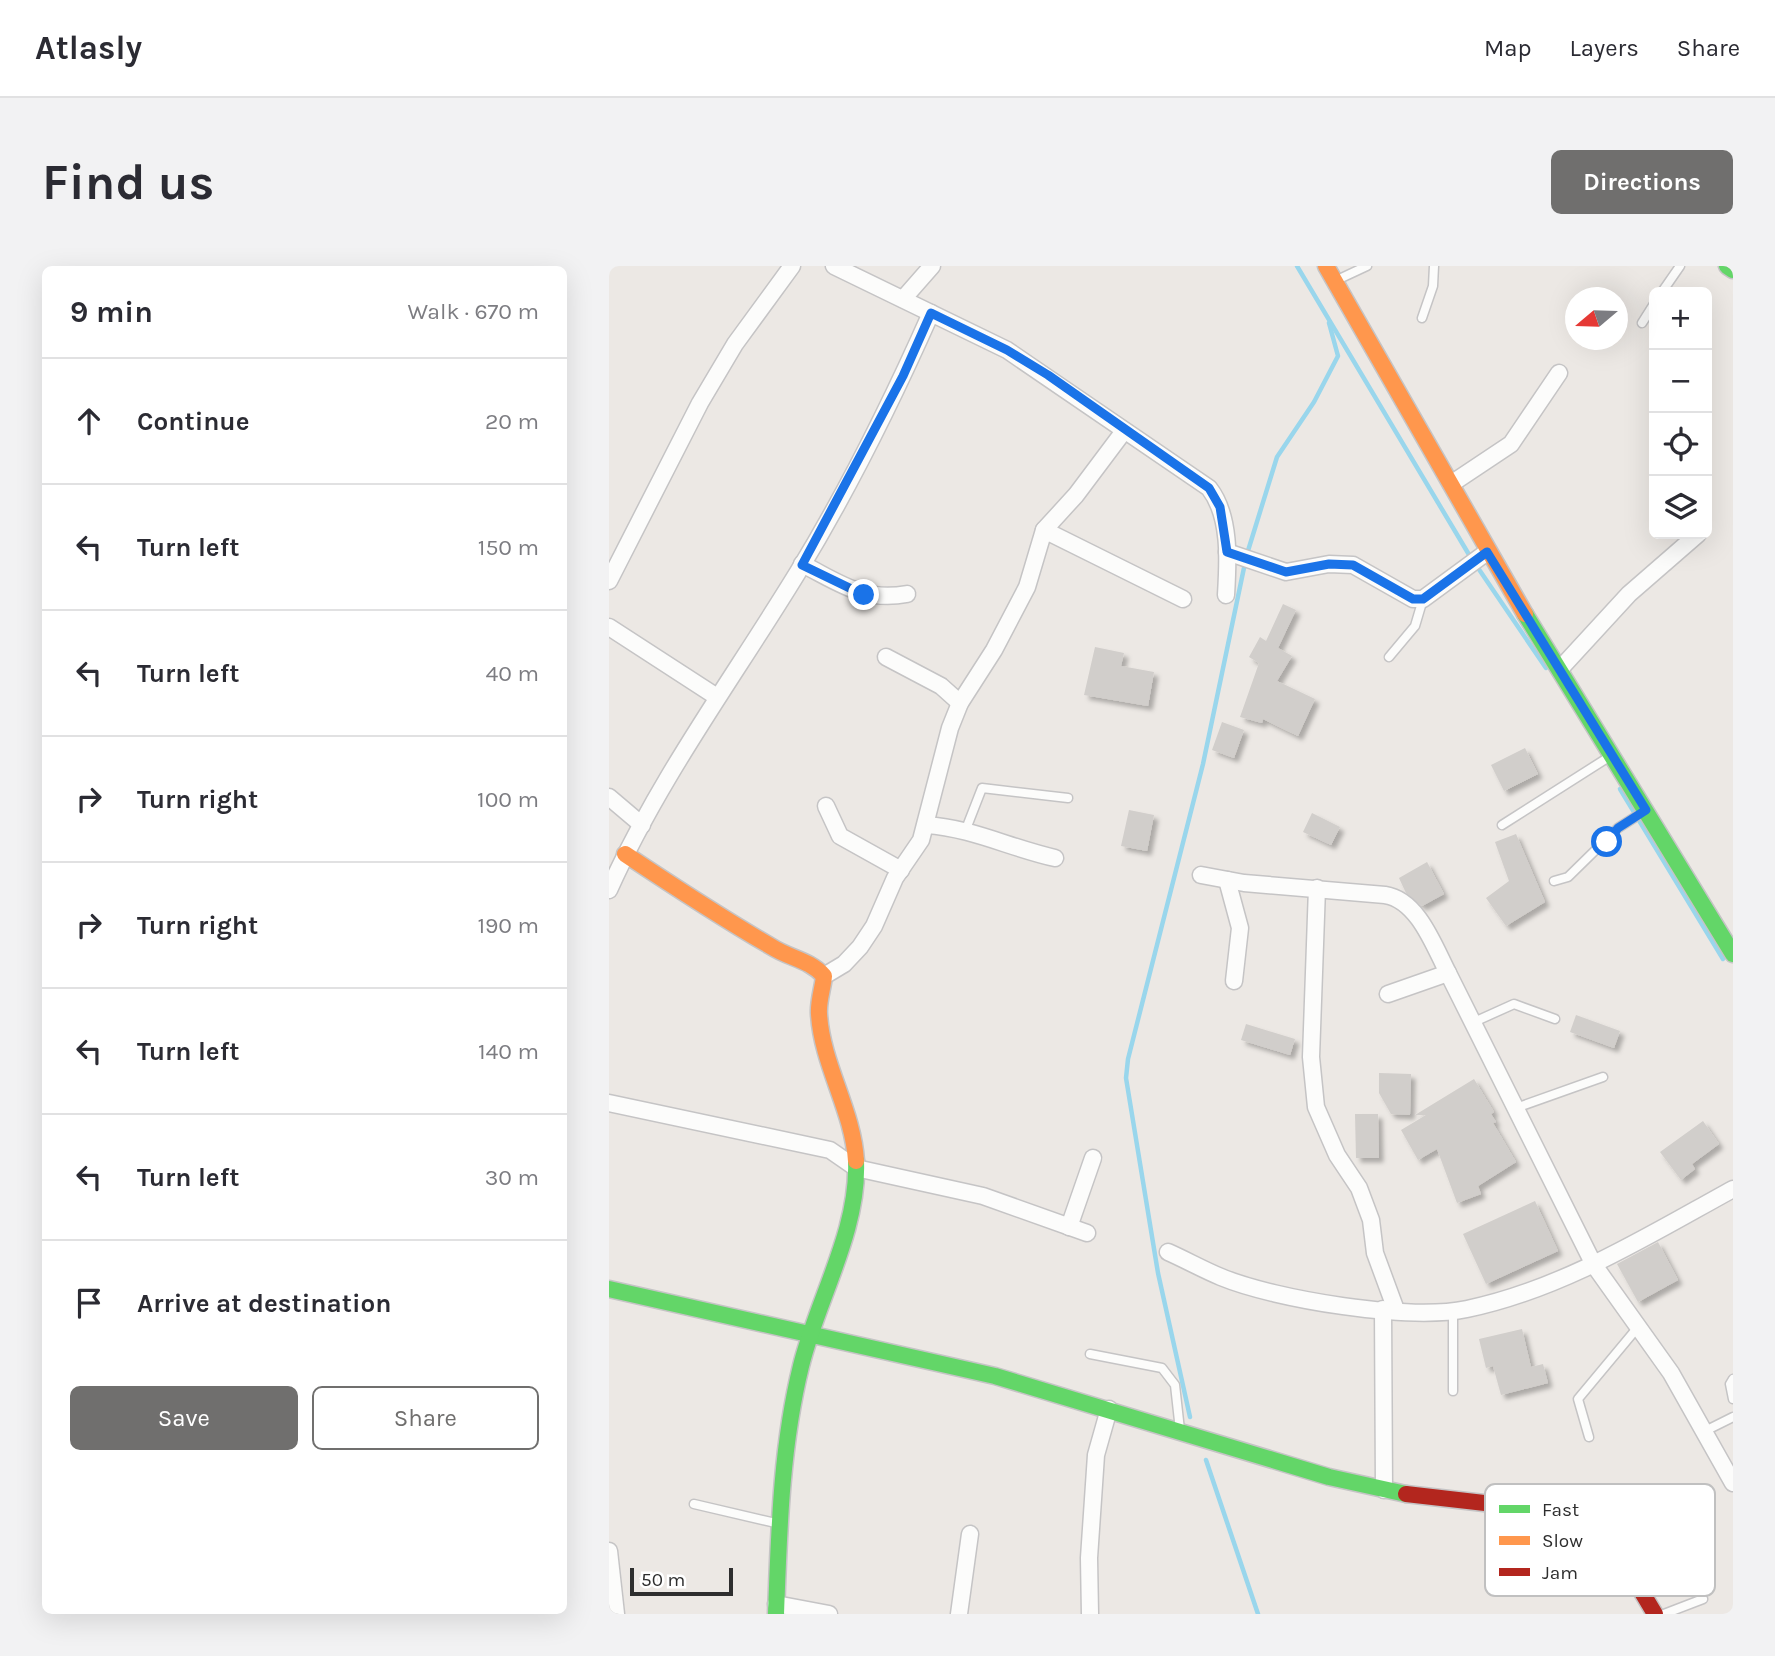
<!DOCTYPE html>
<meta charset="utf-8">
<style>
:root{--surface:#fff;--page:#f2f2f3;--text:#2b2b33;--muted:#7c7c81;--line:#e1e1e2;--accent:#706f6e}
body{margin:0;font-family:Karla,sans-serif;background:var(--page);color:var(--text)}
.controls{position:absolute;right:21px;top:21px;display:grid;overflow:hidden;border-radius:10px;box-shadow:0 7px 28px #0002}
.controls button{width:63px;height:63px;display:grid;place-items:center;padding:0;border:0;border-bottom:2px solid var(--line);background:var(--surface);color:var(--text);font:35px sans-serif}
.compass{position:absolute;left:956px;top:21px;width:63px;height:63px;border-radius:50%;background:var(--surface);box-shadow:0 7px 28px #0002;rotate:251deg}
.scale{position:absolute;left:21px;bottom:18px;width:103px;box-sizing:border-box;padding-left:7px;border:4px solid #2e2e2e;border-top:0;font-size:19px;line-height:24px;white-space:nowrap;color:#2e2e2e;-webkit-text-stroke:5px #fff;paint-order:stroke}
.stop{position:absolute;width:21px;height:21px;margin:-16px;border:5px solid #1a73e8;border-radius:50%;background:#fff}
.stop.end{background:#1a73e8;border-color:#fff;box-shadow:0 2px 7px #0008}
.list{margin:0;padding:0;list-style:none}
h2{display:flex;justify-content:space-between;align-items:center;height:91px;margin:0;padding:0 28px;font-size:30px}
h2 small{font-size:23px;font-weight:400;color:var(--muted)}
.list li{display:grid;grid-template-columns:46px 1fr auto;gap:21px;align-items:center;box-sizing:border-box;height:126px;padding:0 28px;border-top:2px solid var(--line)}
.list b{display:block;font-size:26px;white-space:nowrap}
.list em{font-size:23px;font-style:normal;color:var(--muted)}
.actions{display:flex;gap:14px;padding:21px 28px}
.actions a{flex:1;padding:16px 0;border:2px solid var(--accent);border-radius:10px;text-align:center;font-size:24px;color:var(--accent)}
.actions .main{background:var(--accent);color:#fff}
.icon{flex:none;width:38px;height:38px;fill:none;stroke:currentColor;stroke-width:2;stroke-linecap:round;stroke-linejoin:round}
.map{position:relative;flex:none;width:1124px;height:1348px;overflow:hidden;border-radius:10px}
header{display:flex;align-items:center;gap:42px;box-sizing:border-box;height:98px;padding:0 35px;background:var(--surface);border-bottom:2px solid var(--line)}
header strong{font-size:33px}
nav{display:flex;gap:38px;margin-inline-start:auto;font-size:24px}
.intro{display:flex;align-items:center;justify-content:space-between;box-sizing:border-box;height:168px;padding:0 42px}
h1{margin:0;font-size:49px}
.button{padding:18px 32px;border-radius:10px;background:var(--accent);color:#fff;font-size:24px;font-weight:700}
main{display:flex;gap:42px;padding:0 42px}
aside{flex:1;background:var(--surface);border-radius:10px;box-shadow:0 7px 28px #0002}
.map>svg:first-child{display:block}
</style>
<header>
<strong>Atlasly</strong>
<nav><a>Map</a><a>Layers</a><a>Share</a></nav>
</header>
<div class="intro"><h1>Find us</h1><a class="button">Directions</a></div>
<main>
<aside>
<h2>9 min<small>Walk · 670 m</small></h2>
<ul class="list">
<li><svg class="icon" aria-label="ahead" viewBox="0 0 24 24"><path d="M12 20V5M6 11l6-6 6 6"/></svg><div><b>Continue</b></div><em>20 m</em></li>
<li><svg class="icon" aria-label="left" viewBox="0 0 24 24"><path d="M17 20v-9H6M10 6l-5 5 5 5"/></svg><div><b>Turn left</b></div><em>150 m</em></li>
<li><svg class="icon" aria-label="left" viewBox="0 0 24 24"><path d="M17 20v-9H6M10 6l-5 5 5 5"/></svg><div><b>Turn left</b></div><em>40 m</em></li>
<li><svg class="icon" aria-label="right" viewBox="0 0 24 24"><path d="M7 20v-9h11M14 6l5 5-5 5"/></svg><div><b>Turn right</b></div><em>100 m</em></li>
<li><svg class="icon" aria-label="right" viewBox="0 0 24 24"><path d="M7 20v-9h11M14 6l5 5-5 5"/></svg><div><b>Turn right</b></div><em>190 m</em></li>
<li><svg class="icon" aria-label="left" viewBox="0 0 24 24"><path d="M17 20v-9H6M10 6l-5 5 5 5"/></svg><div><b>Turn left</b></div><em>140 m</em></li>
<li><svg class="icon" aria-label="left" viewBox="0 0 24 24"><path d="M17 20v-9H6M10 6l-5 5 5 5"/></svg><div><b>Turn left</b></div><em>30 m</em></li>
<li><svg class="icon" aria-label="arrive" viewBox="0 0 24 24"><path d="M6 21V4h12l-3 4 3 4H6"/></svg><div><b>Arrive at destination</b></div></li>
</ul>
<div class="actions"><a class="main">Save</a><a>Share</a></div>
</aside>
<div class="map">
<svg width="1124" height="1348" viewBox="0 0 1124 1348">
<defs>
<filter id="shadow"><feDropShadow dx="4.5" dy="4.5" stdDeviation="2" flood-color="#0004"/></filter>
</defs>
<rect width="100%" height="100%" fill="#ece8e4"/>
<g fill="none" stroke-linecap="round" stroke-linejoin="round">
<g stroke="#99d6ec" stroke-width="4.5">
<path d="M688 0 862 292"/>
<path d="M638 288 668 191 705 136 729 90 720 57"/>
<path d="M867 299 937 402"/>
<path d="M1011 523 1114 693"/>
<path d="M581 1151 549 1007 517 812 519 793 594 498 636 297"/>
<path d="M597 1194 649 1348"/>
</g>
</g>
<g fill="#d1cecb" filter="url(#shadow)">
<path d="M674 338 687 344 669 382 683 390 668 415 706 433 689 470 654 453 653 457 631 451 650 397 640 391 651 371 657 375Z"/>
<path d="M486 381 515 387 512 400 545 406 539 440 475 429Z"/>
<path d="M613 456 635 464 625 492 603 484Z"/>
<path d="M916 482 929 508 895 525 882 499Z"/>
<path d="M520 544 545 549 538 585 512 580Z"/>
<path d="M703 547 731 561 722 579 694 566Z"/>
<path d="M907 568 936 636 897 660 877 632 900 615 886 576Z"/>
<path d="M818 596 835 628 813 640 797 627 790 612Z"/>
<path d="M967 749 1011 765 1005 782 961 766Z"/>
<path d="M637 758 686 773 681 789 632 774Z"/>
<path d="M770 807 802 808 801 849 782 848 770 827Z"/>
<path d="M865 813 885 846 882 848 887 856 884 857 907 896 869 920 872 928 848 937 828 883 809 894 792 864 817 849H806Z"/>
<path d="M746 848H769L770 892H747Z"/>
<path d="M1094 855 1110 878 1083 898 1086 903 1072 914 1051 886Z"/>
<path d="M926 935 949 985 877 1018 854 968Z"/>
<path d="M1049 976 1069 1014 1029 1036 1008 998Z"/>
<path d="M913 1063 922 1101 934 1098 939 1117 892 1129 884 1100 877 1102 870 1073Z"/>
</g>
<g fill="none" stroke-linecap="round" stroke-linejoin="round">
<g stroke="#c5c4c5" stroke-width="11">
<g id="lane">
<path d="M728 14 758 0"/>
<path d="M1053 26 1071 0"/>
<path d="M813 52 824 20 825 0"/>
<path d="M1033 57 1045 38"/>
<path d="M780 391 806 360 814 333"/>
<path d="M893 559 1003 489"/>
<path d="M357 563 373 522 459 532"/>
<path d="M945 615 959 611 1009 562 1034 546"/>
<path d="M865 756 905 738 946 753"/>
<path d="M904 843 994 811"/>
<path d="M844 1045V1125"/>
<path d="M481 1088 553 1102 566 1119 571 1164"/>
<path d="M1124 1113 1121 1118 1124 1133"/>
<path d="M1096 1165 1124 1151"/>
<path d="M980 1171 969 1133 1029 1061"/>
<path d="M85 1238 171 1258"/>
<path d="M1055 1348 1094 1333"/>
</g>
</g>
<g stroke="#c5c4c5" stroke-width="19">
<g id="street">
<path d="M225 0 398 84 600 222C622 250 619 296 617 329"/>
<path d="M294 33 323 0"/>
<path d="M842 218 902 178 950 107"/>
<path d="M435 264 574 333"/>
<path d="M618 286 677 306 720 298 744 299 804 333H814L878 286"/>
<path d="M193 298C231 317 254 336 298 328"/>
<path d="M0 315 91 137 126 78 183 0"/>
<path d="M0 361 108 431"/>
<path d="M277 391 332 420 351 437"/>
<path d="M951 403 1020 328 1089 268"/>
<path d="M0 531 33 559"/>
<path d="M217 540 231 570 292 604"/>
<path d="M317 559C363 562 401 582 446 592"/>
<path d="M592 609 635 617 776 629C809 634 825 680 839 707L985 999 1062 1107 1124 1217"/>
<path d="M618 614 631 662 625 715"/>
<path d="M708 622 702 791 707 841 728 889 750 922 762 954 766 987 787 1044"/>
<path d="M0 624C50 512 125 411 189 306 239 224 283 135 322 47"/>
<path d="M215 710 235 698 251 681 265 660 286 612 312 574 341 462 351 437 385 384 418 321 435 264 467 229 515 165"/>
<path d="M779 728 839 707"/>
<path d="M0 837 221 884 247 902 374 930 478 967"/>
<path d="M460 961 484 892"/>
<path d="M559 986C577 994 595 1004 612 1011 668 1034 800 1055 858 1043 954 1023 1040 969 1124 923"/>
<path d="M774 1043 775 1224"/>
<path d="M0 1285 7 1348"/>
<path d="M924 1309 927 1243"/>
<path d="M167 1338 220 1348"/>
<path d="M350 1348 361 1268"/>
<path d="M481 1348 480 1292 487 1189 500 1143"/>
</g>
</g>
<g stroke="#c5c4c5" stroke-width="19">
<g id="fast">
<path d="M1118 0 1124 4"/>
<path d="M916 348 1124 688"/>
<path d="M0 1023 386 1110 720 1211 797 1228"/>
<path d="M167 1348C170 1265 172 1181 192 1100 208 1034 250 965 247 895"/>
</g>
</g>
<g stroke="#c5c4c5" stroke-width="19">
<g id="slow">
<path d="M717 0 916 348"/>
<path d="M16 588C64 620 113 652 163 681 180 692 201 694 215 710 214 722 209 735 210 748 213 799 244 844 247 895"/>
</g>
</g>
<g stroke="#c5c4c5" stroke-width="19">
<path id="jam" d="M797 1228 962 1247 983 1254 1000 1271 1046 1348"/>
</g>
<use href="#lane" stroke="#fcfcfb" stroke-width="8"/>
<use href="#street" stroke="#fcfcfb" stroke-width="16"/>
<use href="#fast" stroke="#63d668" stroke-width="16"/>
<use href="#slow" stroke="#ff974d" stroke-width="16"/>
<use href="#jam" stroke="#b3261e" stroke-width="16"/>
</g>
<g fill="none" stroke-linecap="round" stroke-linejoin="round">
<path stroke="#1a73e8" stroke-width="9" d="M255 329 193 299 294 110 322 47 398 84 439 109 600 222 611 241 618 286 677 306 720 298 744 299 804 333H814L878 286 1037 544 1009 562 998 576"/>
</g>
<rect x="876" y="1218" width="230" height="112" rx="10" fill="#fff" stroke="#c0c0c0" stroke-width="2"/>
<rect x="890" y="1239" width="31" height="8" fill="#63d668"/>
<rect x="890" y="1270" width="31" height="9" fill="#ff974d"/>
<rect x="890" y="1302" width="31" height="8" fill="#b3261e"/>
<g font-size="19" fill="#2e2e2e">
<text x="933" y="1250">Fast</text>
<text x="933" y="1281">Slow</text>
<text x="933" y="1313">Jam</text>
</g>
</svg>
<div class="controls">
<button>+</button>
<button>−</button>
<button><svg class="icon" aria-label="locate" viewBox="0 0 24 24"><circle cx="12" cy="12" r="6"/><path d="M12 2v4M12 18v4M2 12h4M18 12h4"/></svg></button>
<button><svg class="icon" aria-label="layers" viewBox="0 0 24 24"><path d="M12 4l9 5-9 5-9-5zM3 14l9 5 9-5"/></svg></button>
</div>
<svg class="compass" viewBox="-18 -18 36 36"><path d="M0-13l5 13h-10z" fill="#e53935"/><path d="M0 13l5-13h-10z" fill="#7c7c81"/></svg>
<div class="scale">50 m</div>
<div class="stop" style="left:998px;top:576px"></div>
<div class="stop end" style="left:255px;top:329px"></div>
</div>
</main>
